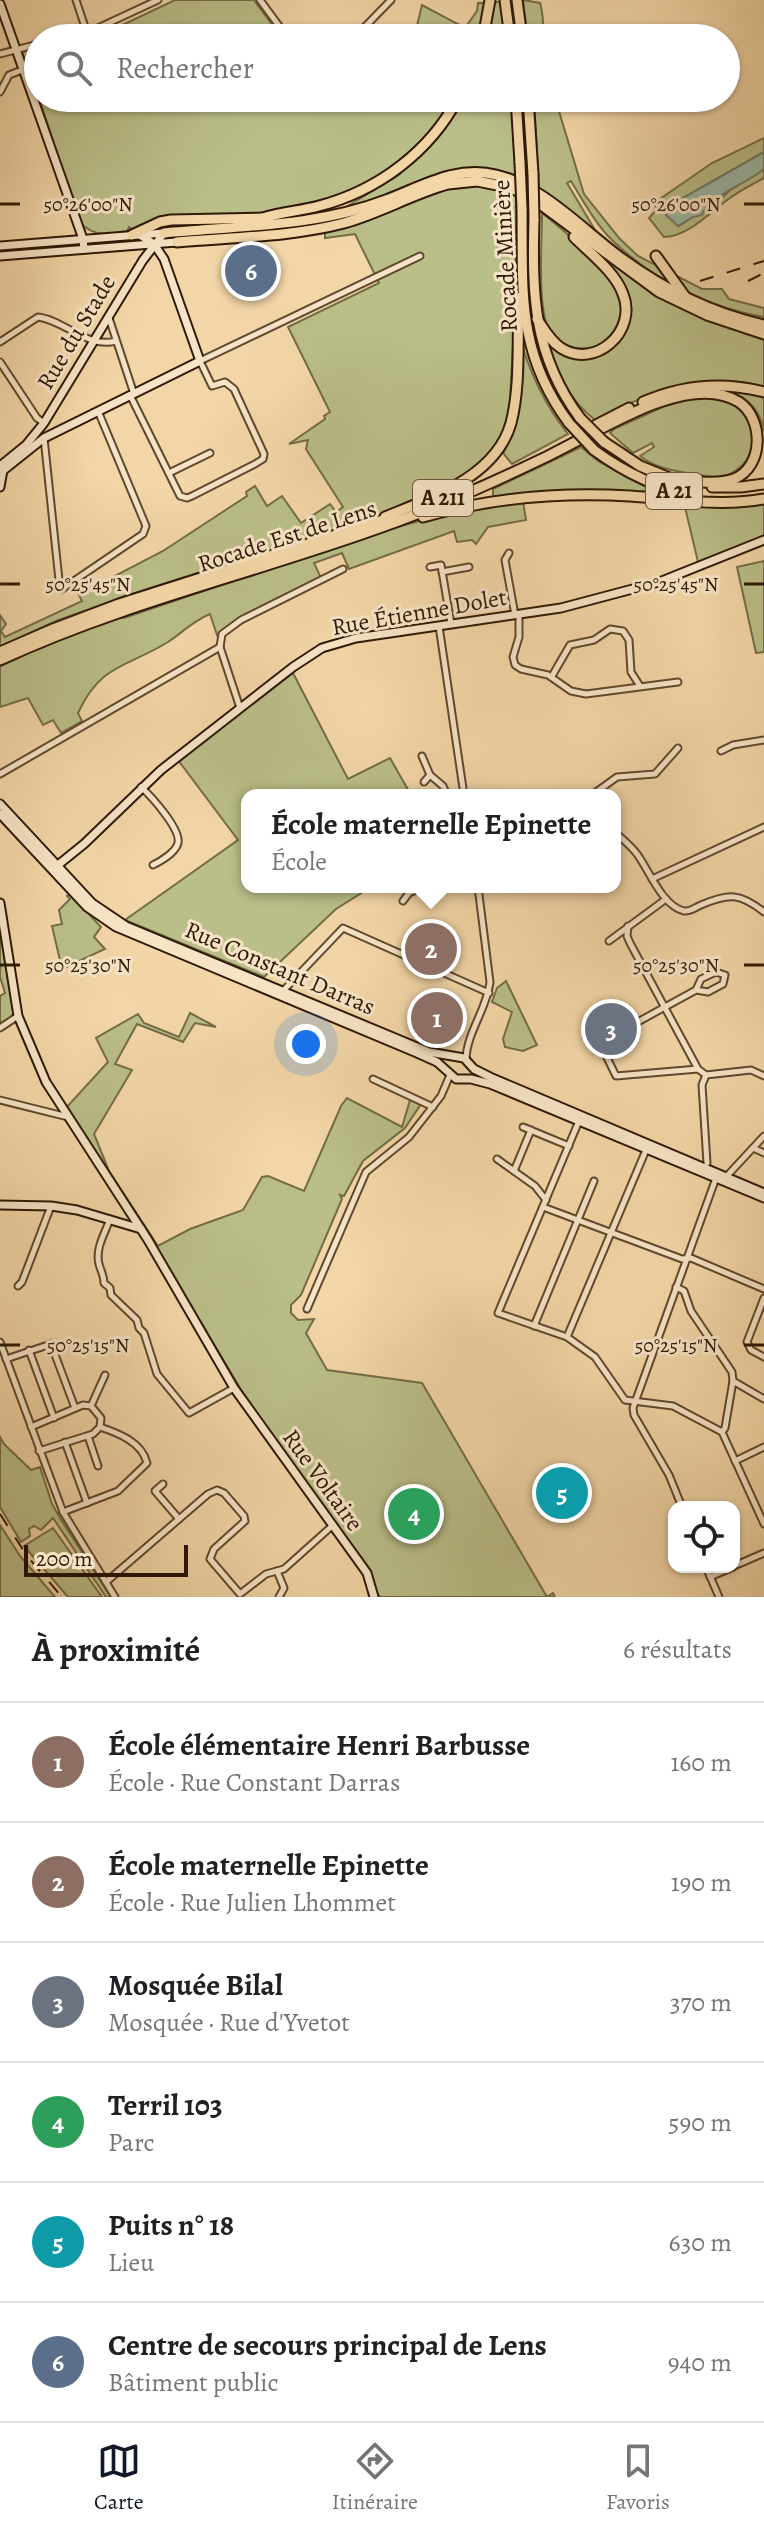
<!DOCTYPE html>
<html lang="fr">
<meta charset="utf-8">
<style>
:root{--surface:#fff;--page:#f2f2f2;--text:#202124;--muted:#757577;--line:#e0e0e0;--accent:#111827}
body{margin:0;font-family:Alegreya,serif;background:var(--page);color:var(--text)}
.controls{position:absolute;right:24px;bottom:24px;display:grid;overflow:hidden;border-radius:16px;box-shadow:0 2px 6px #0004}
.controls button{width:72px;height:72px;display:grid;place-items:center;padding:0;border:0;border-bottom:2px solid var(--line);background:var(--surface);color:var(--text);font:40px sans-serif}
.scale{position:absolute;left:24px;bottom:20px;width:164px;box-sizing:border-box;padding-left:8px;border:4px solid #2f1905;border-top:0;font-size:22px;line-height:28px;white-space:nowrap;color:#2f1905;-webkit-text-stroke:6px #f7e4c6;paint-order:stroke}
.you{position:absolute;left:306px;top:1044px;width:28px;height:28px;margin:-20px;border:6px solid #fff;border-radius:50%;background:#1a73e8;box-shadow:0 0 0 12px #1a73e833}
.badge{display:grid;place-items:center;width:52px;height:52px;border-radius:50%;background:var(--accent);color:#fff;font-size:26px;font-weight:700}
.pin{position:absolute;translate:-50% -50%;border:4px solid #fff;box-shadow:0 2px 8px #0006}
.popup{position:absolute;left:241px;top:789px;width:380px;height:104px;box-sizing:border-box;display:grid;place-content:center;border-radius:16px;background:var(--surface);filter:drop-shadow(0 2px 6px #0005);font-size:26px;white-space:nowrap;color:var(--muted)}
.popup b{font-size:30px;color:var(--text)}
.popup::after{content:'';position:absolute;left:50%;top:100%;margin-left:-16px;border:16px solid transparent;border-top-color:var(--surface)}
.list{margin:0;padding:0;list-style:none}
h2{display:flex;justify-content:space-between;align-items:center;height:104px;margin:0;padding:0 32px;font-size:34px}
h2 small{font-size:26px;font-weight:400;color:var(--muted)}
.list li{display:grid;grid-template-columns:52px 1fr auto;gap:24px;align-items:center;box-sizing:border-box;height:120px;padding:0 32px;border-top:2px solid var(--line)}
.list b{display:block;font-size:30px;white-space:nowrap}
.list p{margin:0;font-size:26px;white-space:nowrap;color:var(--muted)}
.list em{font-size:26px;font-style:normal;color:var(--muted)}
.icon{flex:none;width:44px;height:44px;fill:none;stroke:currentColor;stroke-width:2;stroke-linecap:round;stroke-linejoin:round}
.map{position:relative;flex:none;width:764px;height:1597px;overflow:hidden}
.search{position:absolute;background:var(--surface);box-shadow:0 2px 6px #0004;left:24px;right:24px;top:24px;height:88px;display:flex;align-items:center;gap:20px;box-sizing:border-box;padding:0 28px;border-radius:44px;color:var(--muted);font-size:30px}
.sheet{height:824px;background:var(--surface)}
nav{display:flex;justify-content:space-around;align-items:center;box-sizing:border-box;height:112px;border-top:2px solid var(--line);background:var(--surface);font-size:22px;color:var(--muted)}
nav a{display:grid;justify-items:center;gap:4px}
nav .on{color:var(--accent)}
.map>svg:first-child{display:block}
</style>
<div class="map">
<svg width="764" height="1597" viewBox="0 0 764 1597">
<rect width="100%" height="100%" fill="#f3d6a7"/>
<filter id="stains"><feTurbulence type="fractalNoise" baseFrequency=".0025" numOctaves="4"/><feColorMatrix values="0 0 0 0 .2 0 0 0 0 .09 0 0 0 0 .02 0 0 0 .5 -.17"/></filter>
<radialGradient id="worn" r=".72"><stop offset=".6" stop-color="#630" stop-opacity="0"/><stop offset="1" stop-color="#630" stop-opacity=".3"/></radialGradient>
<g fill="#babe88" stroke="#746c46" stroke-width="2">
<path d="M175 0H254L282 38H95Z"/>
<path d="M523 0 540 3C544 15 542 25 545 38H528Z"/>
<path d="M494 2H500L505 38H487Z"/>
<path d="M478 3H487L479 38H414L422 5 465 28 477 11Z"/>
<path d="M38 49V96L22 52Z"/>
<path d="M39 98H453L439 123 405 158 373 181 344 195 276 214 156 219 133 230 129 227 127 231C108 235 95 237 80 223Z"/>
<path d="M463 98H511L516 175C445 154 412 194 346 207L399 175 428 147Z"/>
<path d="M534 98H555L584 194 620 239 638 256 702 289H722L729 299 764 308V317C710 308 654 280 614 242 596 225 584 202 571 181L567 183 595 230 539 189Z"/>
<path d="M764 138V152L669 206 666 215 679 226 723 197C733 184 752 179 764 169V178C753 184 741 190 730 198 711 211 688 237 664 237L649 218 657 209 654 203 712 163Z"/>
<path d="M485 185 516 192 515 308 509 418 495 450 473 470 420 499 379 515 126 596 56 621 0 647V615L6 624 1 631 5 637 82 601 77 591 89 583 92 588 163 551 247 496 246 492 255 486 267 506 282 496 301 523 330 504 336 512 343 507 306 449 308 440 289 444 325 419 324 416 330 412 288 327 379 283 355 234 325 238V231L368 220 452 186Z"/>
<path d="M542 213C566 232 622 278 623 310 625 350 568 363 549 329 537 309 542 239 542 213Z"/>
<path d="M592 249 631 277 682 308 764 336V387C704 369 647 393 595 420 572 402 553 372 548 344 581 376 633 353 628 307 627 292 601 263 592 249Z"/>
<path d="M520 338C530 374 545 405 568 434L512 464 503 453C528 411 519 382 520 338Z"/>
<path d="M729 391 747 392 764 397V431C760 410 749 399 729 391Z"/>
<path d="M698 397C717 398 737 402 749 418 764 441 745 475 718 477 708 477 696 474 687 473 670 470 654 467 640 456L654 447 652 443 633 453 610 433 614 429 665 406Z"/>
<path d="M581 447 598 461 650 489 637 493 498 498 493 495V489Z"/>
<path d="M523 501 526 520 488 527 476 544 472 540 457 542 454 531 349 569 342 553 314 563 321 578 239 620 217 635 210 614C193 621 183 632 168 642 128 667 101 663 78 713L82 721 61 733 53 720 43 725 28 698 0 707V666L41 646 116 618H124L381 531 450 513Z"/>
<path d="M764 502V536L698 562 684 503Z"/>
<path d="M764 561V652L756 653 737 567Z"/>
<path d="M293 673 348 779 390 758 411 795H247V887H371L336 909 264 977 125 920 238 840 178 760Z"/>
<path d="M70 894 101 927 94 937 105 949 62 969 52 926 62 924 59 910 70 899 67 896Z"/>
<path d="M0 915 15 1011 9 1020 3 1023 0 1022V996L5 993 0 977Z"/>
<path d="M506 981 537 1045 523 1051 505 1047 503 1039 512 1012 492 1002 497 988Z"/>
<path d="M190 1013 216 1027 195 1023 183 1042 137 1024 115 1064 132 1070 94 1134 109 1171 158 1246 190 1229 243 1210 262 1177 268 1176 304 1191 341 1106 347 1098 402 1127 410 1100 421 1104 405 1128 363 1161 344 1196 340 1195 342 1199 301 1295 291 1305V1313L298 1320 314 1319 306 1333 327 1370 422 1383 547 1597 553 1593 555 1597H381L377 1594 372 1575 243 1393 156 1247 65 1109 108 1062 96 1038 138 1014 144 1023 179 1037Z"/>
<path d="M0 1437 4 1444 31 1470 40 1467 52 1504 60 1518 111 1597H106L53 1518 41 1530 34 1526 29 1529 30 1536 21 1542 0 1507Z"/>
<path d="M0 1525 20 1556 55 1597H0Z"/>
<path d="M53 1528 102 1597H68L24 1546Z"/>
</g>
<path fill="#9bb9a9" stroke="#707967" stroke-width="2" d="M764 152V169C748 183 709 196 702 215L693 217 678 226 666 215 669 206Z"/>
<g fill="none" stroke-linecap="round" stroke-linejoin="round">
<g stroke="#60482e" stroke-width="9">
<g id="street">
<path d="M76 0 87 33"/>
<path d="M260 0 288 38"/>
<path d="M68 38 87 33 158 0"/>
<path d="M354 38 391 0"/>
<path d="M0 54 38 44"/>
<path d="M0 92 9 75 22 70"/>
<path d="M109 318 134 394"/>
<path d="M0 342 38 317C64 320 88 349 116 341"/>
<path d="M0 362 37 418 44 423"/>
<path d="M130 395 180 496 187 498 192 496 255 464 263 459 264 454 234 389 225 382 212 386 200 361 420 256"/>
<path d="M44 438 59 580 62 589 143 534 146 526 98 411"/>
<path d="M169 473 210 453"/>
<path d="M509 553 505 560 515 615"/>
<path d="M430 567 441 565 451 624"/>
<path d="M442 572 469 567"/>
<path d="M519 615V637L513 657 515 665 521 669 548 675 571 691 586 694 678 682"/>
<path d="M439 626 464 795"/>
<path d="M552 676 570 645 594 640 610 629 623 631 629 640 631 672 640 686"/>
<path d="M240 708 220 647 222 634 241 620 343 569"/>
<path d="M721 751 733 745 764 740"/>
<path d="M422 756 430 775 443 786 447 795"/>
<path d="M0 774 220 647"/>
<path d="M424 782 430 775"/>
<path d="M141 787C151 796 181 829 178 843 176 852 161 861 153 865"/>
<path d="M552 795H558"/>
<path d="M592 795 617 777 655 774 678 748"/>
<path d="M615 832C622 839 631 846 637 854 649 870 662 906 684 911 690 912 696 907 701 905 729 893 740 893 764 912"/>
<path d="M652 879 764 827"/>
<path d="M403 901 409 893 423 887"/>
<path d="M628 926 627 936 630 943 698 1069"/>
<path d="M609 941 666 899"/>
<path d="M282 992 343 928 489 993"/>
<path d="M634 1024 696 990 701 979 716 972 725 975 723 984 708 992 696 990"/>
<path d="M592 1027 616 1076 698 1069 706 1075 751 1070 764 1076"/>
<path d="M0 1028 18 1016"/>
<path d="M466 1059C467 1032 487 1009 490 982L478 887"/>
<path d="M706 1075 702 1085 707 1163"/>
<path d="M373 1079 433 1107"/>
<path d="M0 1100 68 1117"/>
<path d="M579 1121 498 1313 567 1337 595 1357 625 1400 673 1406 722 1432 764 1524"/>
<path d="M523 1127 569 1146"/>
<path d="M753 1148 764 1153"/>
<path d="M497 1159 535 1186 546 1200"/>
<path d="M514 1171 531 1130"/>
<path d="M726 1177 764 1136"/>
<path d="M543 1207 682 1259 691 1258 764 1289"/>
<path d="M110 1219C105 1233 95 1249 99 1264 101 1272 104 1275 104 1283L110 1288 111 1295 137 1320 139 1328 144 1333 157 1374 189 1413 234 1388"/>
<path d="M18 1286 22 1282 51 1206"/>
<path d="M676 1287 684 1291 691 1311 732 1372 733 1381 764 1399"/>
<path d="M764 1298 747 1342 751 1350 764 1357"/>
<path d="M307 1309 366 1172 409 1137 441 1096 450 1075"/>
<path d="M534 1326 594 1181"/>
<path d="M567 1337 646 1150"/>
<path d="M0 1342 63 1512 115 1597"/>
<path d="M29 1350 54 1418"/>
<path d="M6 1359 51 1344 75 1408"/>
<path d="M91 1406 105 1375"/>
<path d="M31 1427 83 1405 91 1406"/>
<path d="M722 1432 725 1428 733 1381"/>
<path d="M88 1436 98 1466"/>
<path d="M65 1442 87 1503"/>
<path d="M39 1451 93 1434 100 1427 101 1418 91 1406"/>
<path d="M735 1461 764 1447"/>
<path d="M163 1484 155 1491 179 1519"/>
<path d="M682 1507 669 1475 634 1415 633 1408 716 1178"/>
<path d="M63 1512 118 1491 147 1463C142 1442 118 1433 100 1427"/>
<path d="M734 1566 764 1553"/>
<path d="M706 1567 719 1597"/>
<path d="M277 1571 284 1588 279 1597"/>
<path d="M710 1577 733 1567"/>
<path d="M106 1582 208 1494 217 1490 224 1493 244 1516 245 1521 214 1549 210 1559 240 1594 266 1574 284 1569 332 1526"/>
</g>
</g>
<g stroke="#2f1905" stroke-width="11">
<g id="secondary">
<path d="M0 4 83 239 84 249"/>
<path d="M0 246 164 233"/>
<path d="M0 256 177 242"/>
<path d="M0 466 26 445 44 423 143 260 164 233"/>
<path d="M0 473 44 438 200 361 164 259 154 244 140 235"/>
<path d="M0 487 3 470"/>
<path d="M0 804 92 903 126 926 429 1052 464 1058 474 1069 490 1077 764 1193"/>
<path d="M0 814 87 907 116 927 417 1053 437 1062 456 1079H471L490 1084 764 1198"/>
<path d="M53 869 84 844 161 770 293 667 322 648 356 638 561 608 659 582 764 540"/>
<path d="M0 903 18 1016 46 1082 148 1240 234 1388 367 1573 374 1597"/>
<path d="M0 1205 51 1206 77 1210 141 1229"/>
</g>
</g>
<g stroke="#2f1905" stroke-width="13">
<g id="highway">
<path d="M505 0 510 38"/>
<path d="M517 0 522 38"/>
<path d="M483 38 490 0"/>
<path d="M516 98 520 163"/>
<path d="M528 98 533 174"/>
<path d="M522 208C523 291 516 352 569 423"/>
<path d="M263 218C281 212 301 211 319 206 377 191 430 152 458 98"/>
<path d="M534 219C532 294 533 355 580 418"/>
<path d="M164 233C237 226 316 227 386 200 421 187 456 165 496 175 542 186 580 227 617 255 661 288 710 313 764 325"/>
<path d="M132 235 160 222 171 220 267 218"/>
<path d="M177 242C232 237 291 237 344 223 380 213 412 194 448 184L477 181 512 188 536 201 659 292 707 315 764 334"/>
<path d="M656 256 684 295"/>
<path d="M537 319C544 329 550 341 561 348 595 370 638 331 623 294 615 272 591 254 574 237"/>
<path d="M643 402C682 385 722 381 764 392"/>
<path d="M596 425 629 408"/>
<path d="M604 442 640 466 677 481"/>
<path d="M594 450C625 473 656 488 695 496"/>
<path d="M712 487H741L764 484"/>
<path d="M385 517C431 498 496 477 511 423 521 384 517 339 519 299L523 295"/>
<path d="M423 517C490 498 561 492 630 496 674 499 720 507 764 499"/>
<path d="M0 652 53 629 119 604 389 518"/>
<path d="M0 660C123 603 255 573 382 527 439 507 494 482 548 456 582 439 616 419 651 405 678 395 712 386 739 402 764 419 764 467 734 479 716 485 693 481 674 480"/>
</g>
</g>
<use href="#street" stroke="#f7e4c6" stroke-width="5"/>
<use href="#secondary" stroke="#f7e4c6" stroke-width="7"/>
<use href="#highway" stroke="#f3d6a7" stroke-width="9"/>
<g stroke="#2f1905" stroke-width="2" stroke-dasharray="14 14" stroke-linecap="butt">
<path d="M700 281 764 261"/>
<path d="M748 281 764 273"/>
<path d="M0 1514 27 1556 62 1597"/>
</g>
<g stroke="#2f1905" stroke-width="13" stroke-linecap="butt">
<g id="highway-bridge">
<path d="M520 163 522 208"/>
<path d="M533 174 534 219"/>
<path d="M580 418 604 442"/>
<path d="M569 423 594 450"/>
</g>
</g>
<use href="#highway-bridge" stroke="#f3d6a7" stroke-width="9"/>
</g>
<path fill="none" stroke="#2f1905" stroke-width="3" d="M0 204H20M744 204H764M0 584H20M744 584H764M0 965H20M744 965H764M0 1345H20M744 1345H764"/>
<g text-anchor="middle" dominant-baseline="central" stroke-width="6" stroke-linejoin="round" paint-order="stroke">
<g fill="#f7e4c6" stroke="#6b563f" stroke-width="2">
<rect x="646" y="473" width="56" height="36" rx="6"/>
<rect x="413" y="480" width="60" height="36" rx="6"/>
</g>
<g font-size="22" font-weight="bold" fill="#2f1905">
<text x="674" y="491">A 21</text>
<text x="443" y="498">A 211</text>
</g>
<g font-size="24" fill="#2f1905" stroke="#f7e4c6">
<text transform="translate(505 256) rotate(-93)">Rocade Minière</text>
<text transform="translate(76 332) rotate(-59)">Rue du Stade</text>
<text transform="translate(287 536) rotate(-18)">Rocade Est de Lens</text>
<text transform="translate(419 612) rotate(-10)">Rue Étienne Dolet</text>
<text transform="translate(280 968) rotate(23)">Rue Constant Darras</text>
<text transform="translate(323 1480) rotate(54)">Rue Voltaire</text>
</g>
</g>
<g font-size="20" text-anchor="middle" fill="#2f1905" stroke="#f7e4c6" stroke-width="6" stroke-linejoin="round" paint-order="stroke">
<text x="88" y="211">50°26'00"N</text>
<text x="676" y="211">50°26'00"N</text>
<text x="88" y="591">50°25'45"N</text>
<text x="676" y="591">50°25'45"N</text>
<text x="88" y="972">50°25'30"N</text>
<text x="676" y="972">50°25'30"N</text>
<text x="88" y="1352">50°25'15"N</text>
<text x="676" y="1352">50°25'15"N</text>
</g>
<rect width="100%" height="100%" filter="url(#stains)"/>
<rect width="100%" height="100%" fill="url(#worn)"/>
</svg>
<div class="controls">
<button><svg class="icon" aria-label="locate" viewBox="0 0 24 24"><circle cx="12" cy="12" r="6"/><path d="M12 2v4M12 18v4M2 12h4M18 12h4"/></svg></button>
</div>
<div class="scale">200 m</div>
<div class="you"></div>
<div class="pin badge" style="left:437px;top:1018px;background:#8d6e63">1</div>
<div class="pin badge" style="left:431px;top:949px;background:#8d6e63">2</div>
<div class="popup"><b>École maternelle Epinette</b>École</div>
<div class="pin badge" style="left:611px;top:1029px;background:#6b7280">3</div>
<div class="pin badge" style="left:414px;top:1514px;background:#2e9e5b">4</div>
<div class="pin badge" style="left:562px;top:1493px;background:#0f9aa8">5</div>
<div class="pin badge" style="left:251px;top:271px;background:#5c6f8a">6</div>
<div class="search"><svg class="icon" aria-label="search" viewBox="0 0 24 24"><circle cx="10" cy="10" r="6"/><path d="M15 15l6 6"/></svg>Rechercher</div>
</div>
<section class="sheet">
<h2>À proximité<small>6 résultats</small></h2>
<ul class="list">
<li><span class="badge" style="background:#8d6e63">1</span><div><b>École élémentaire Henri Barbusse</b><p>École · Rue Constant Darras</p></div><em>160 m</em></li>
<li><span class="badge" style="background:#8d6e63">2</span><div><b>École maternelle Epinette</b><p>École · Rue Julien Lhommet</p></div><em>190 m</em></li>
<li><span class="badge" style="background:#6b7280">3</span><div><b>Mosquée Bilal</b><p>Mosquée · Rue d'Yvetot</p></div><em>370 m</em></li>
<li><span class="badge" style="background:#2e9e5b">4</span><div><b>Terril 103</b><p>Parc</p></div><em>590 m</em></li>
<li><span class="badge" style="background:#0f9aa8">5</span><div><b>Puits n° 18</b><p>Lieu</p></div><em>630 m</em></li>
<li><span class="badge" style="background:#5c6f8a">6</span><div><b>Centre de secours principal de Lens</b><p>Bâtiment public</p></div><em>940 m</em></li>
</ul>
</section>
<nav>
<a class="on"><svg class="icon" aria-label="map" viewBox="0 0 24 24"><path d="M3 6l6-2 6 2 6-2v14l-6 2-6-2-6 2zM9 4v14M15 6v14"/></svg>Carte</a>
<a><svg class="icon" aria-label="directions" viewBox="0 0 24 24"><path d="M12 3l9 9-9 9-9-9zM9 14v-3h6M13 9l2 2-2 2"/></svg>Itinéraire</a>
<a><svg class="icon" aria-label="saved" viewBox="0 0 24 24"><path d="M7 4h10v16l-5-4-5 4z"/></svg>Favoris</a>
</nav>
